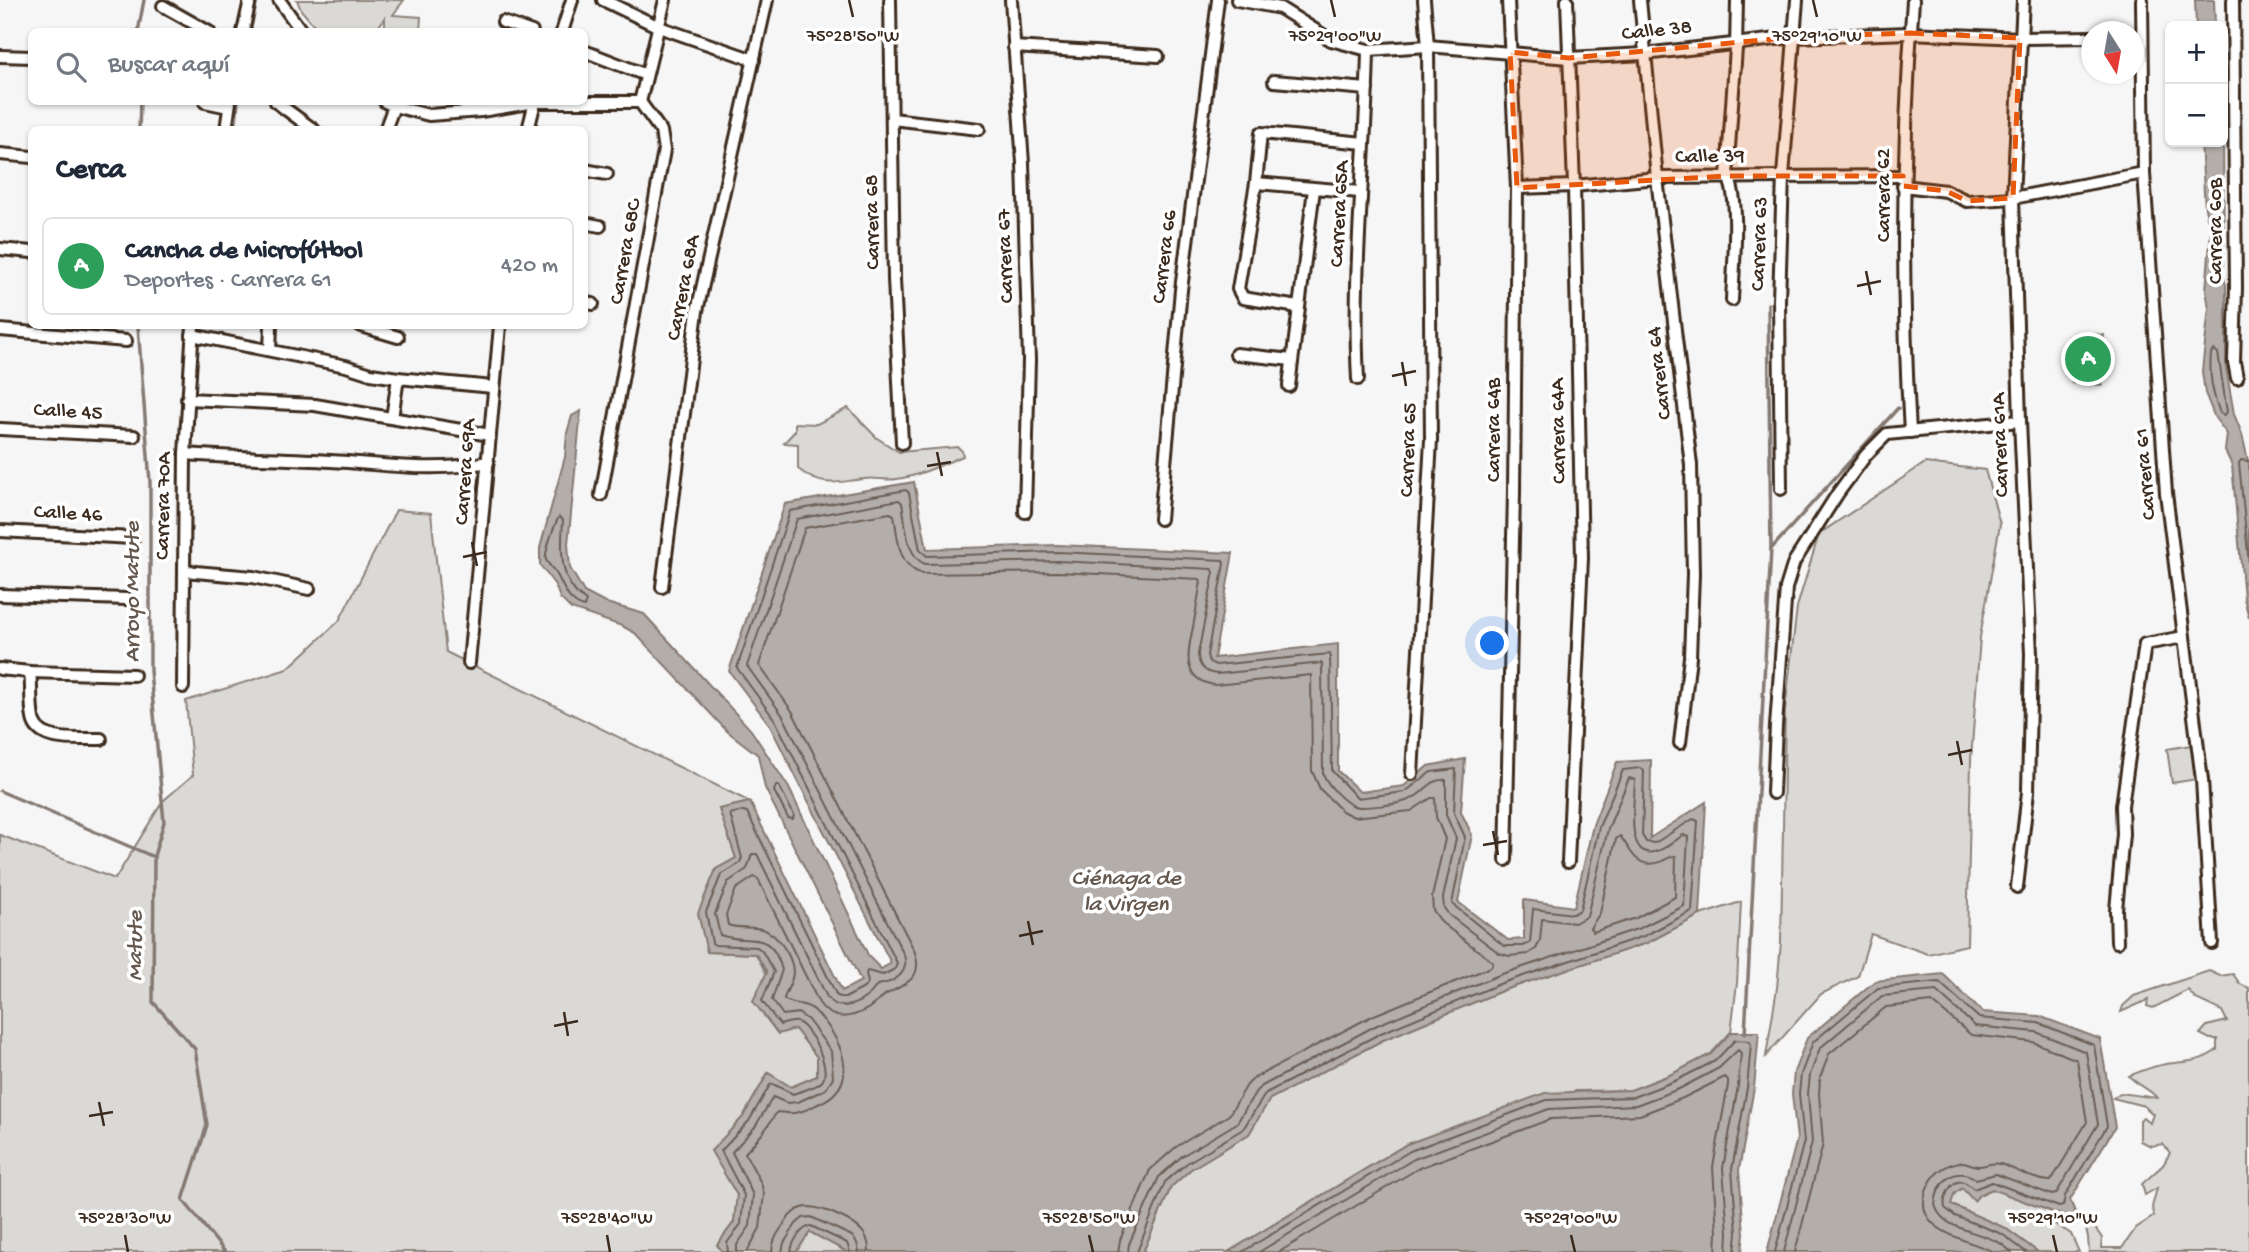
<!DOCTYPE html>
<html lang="es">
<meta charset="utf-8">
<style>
:root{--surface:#fff;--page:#f2f2f3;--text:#1f2937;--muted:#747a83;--line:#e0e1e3;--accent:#2563eb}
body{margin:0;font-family:"Gochi Hand",sans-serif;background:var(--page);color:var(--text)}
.controls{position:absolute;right:21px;top:21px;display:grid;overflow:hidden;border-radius:10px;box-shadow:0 2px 5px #0004}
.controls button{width:63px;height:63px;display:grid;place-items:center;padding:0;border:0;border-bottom:2px solid var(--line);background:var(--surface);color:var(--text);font:35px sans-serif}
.compass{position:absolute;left:2081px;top:21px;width:63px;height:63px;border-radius:50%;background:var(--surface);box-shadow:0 2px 5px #0004;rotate:169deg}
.you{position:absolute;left:1493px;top:644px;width:24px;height:24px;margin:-18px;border:5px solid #fff;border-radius:50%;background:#1a73e8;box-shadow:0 0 0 10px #1a73e833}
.badge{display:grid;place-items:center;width:46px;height:46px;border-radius:50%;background:var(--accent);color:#fff;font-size:23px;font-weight:700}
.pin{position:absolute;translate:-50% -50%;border:4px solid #fff;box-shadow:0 2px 7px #0006}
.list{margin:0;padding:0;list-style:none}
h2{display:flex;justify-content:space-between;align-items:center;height:91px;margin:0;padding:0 28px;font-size:30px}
h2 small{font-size:23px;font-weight:400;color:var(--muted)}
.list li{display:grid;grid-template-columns:46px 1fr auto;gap:21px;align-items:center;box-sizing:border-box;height:98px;margin:0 14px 14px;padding:0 14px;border:2px solid var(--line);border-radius:10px}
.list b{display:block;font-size:26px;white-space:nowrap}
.list p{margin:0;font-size:23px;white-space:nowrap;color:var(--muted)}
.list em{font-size:23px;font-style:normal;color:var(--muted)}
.icon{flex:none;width:38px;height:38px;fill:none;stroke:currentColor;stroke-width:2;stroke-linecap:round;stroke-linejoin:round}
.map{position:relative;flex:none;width:2249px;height:1252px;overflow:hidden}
.search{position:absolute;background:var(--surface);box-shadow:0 2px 5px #0004;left:28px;top:28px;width:560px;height:77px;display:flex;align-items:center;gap:18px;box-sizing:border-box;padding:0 24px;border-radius:10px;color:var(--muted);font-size:26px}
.panel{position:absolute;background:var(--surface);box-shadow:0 2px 5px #0004;left:28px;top:126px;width:560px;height:203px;border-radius:10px}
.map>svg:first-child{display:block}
</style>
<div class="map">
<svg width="2249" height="1252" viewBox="0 0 2249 1252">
<rect width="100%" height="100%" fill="#f7f6f6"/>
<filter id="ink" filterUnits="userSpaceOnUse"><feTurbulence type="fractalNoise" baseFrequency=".0143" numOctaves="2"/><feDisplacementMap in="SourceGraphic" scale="14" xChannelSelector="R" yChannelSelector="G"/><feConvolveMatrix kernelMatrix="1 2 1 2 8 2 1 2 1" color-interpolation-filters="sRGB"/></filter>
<g filter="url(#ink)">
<g fill="#dbd9d6" stroke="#8b827a" stroke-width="2">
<path d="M297 0H404L393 15 421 17 420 31H385V18L375 31H319L301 10Z"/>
<path d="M2075 333 2104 335 2102 385 2072 383Z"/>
<path d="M848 408 877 438 899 452 958 447 962 451 963 456C942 464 920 476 897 479 886 481 875 477 864 479 835 482 824 489 798 469V444L784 443 795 431V423L817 424Z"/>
<path d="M1925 463 1985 470 2000 524 1980 637 1971 760 1967 945 1928 954 1871 934 1858 976 1821 994 1766 1056 1777 988 1781 942 1785 711 1797 607 1819 534Z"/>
<path d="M396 510 431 513 446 652 750 802 719 809 736 858 708 952 756 954 795 1029 817 1057V1076L791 1087 768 1073 743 1117 712 1151 737 1195 734 1222 717 1245 723 1252H0V835L115 879 163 801 193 775 186 701 287 669 339 621Z"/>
<path d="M2191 745 2197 779 2172 783 2167 749Z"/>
<path d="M1741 902 1737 983 1731 1032 1711 1054 1672 1074 1631 1090 1576 1091 1407 1144 1228 1252H1143L1171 1187 1191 1169 1249 1134 1269 1099 1383 1040 1504 990 1647 943 1700 915Z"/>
<path d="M2209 971 2220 976 2233 974 2240 984 2249 988V1252H2089L2088 1237 2084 1221 2093 1217 2095 1228 2102 1238 2101 1248H2122L2136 1228 2154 1216 2152 1207 2157 1188 2145 1195 2142 1184 2163 1165 2170 1153 2163 1144 2151 1146 2140 1141V1120L2143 1117 2150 1123 2153 1114 2144 1106 2113 1098 2120 1093 2157 1098C2150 1089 2137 1085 2129 1076 2143 1070 2159 1064 2174 1063 2192 1061 2202 1061 2217 1050V1039H2210L2200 1034 2207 1026 2227 1021 2222 1011 2196 999 2188 990 2153 1008 2147 1006 2148 1000 2121 1012 2123 1006 2134 996Z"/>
<path d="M1962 1188 1979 1195 1992 1189 2063 1216 2052 1222 2071 1234 2079 1252H2038L2005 1228 1950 1204 1954 1194Z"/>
<path d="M810 1232 844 1250 847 1252H796Z"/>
</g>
<g fill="#b4aeaa" stroke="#847972" stroke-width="2">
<path d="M2195 0H2214L2215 26H2196Z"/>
<path d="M2223 117 2224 265 2222 271 2226 285V368L2234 414 2242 434 2249 465V618L2244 598 2232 465 2225 451 2227 434 2215 418 2205 393 2202 371 2209 308 2206 290 2211 231 2205 209 2201 142H2223Z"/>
<path d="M581 411 568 544 570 568 584 592 603 602 644 614 751 730 789 788 869 957 881 969 891 963 769 724 729 671 785 504 914 482 927 549 1058 545 1233 553 1214 658 1338 644V771L1360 792 1404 786 1428 766 1465 759 1461 812 1472 835 1458 902 1508 940 1524 939V900L1574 907 1593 825 1617 762 1651 760 1650 838 1706 802 1700 915 1647 943 1504 990 1383 1040 1270 1099 1249 1134 1191 1169 1171 1187 1143 1252H847L810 1232 796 1252H723L717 1245 734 1222 737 1195 711 1151 743 1117 768 1073 791 1087 817 1076V1057L795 1029 778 1034 753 1001 767 972 756 954 707 952 698 913 716 869 736 858 719 809 750 802 842 991 861 981 765 788 758 755 727 731 635 633 622 626 571 609 560 598 555 585 540 565V548L565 457 567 433 572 416Z"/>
<path d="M1943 974 1982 1012 2039 1016 2100 1039 2115 1127 2070 1200 2077 1217 2063 1216 1992 1189 1979 1195 1974 1201 1962 1188 1954 1194 1951 1205 2005 1228 2038 1252H1767L1797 1139 1792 1094 1794 1072 1807 1038 1875 981Z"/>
<path d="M1731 1032H1759L1754 1088 1739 1170 1744 1233 1742 1252H1228L1407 1144 1545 1093 1631 1090 1672 1074 1711 1054Z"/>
</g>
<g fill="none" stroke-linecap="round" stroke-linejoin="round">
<g stroke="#6b5f56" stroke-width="2">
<path d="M2214 350 2218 353 2226 406 2227 412 2224 415 2220 413C2212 392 2209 376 2211 353Z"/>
<path d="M2249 461 2241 460 2239 463 2249 564"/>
<path d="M559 517 563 520C561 549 558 583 586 601L584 607C567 602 564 587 556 573 553 569 548 564 546 560 544 553 555 523 559 517Z"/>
<path d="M776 786H779L794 815 793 819 788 818 774 791Z"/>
<path d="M1620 836C1631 849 1635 870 1660 862 1667 859 1670 856 1676 856L1675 897 1636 918 1593 932 1590 928 1600 913 1616 839Z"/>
<path d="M728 1252 727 1243 741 1224 744 1195 721 1151 749 1121 770 1085 773 1084 793 1094C801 1091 819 1087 823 1080 831 1066 809 1025 797 1022 792 1021 785 1024 780 1025L762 1001 774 972 762 951 757 947 715 945 712 943 706 912 721 875 739 864 742 858 730 814 743 811 747 812 837 996 845 998 864 988 868 982 866 974 867 971 883 975 895 969 897 963 775 720 737 668 790 511 906 490 909 493 920 550 927 556 1058 552 1223 560 1224 564 1207 655 1209 662 1216 665 1330 654 1332 771 1357 798 1405 792 1431 772 1456 769 1454 813 1465 837 1452 904 1504 946H1523L1530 943 1533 909 1573 914 1580 910 1599 827 1623 770 1640 768 1644 771 1642 835 1646 842 1655 843 1693 819 1698 821 1692 911 1644 936 1502 983 1381 1033 1266 1093 1243 1129 1187 1163 1165 1182 1137 1252"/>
<path d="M737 1252V1245L750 1226 753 1195 732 1152 755 1127 773 1097 787 1103 798 1102 826 1089 833 1077 831 1051 808 1020 798 1013 783 1015 772 1000 782 970C770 926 749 946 720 935L715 914 728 882 747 869 752 854H757L827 997C841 1016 867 1001 877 985 894 983 910 973 904 955L783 716 747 666 797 519 899 500 902 503C906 522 905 556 925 564L1058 561 1212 569 1214 572 1198 654C1198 666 1205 673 1217 674L1322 663 1323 774C1328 785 1343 802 1354 806 1362 809 1400 804 1409 800 1424 795 1429 778 1446 780V815L1456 838 1443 898 1444 908 1449 915 1499 953 1509 956 1528 954 1536 949 1540 941 1542 919 1575 923 1587 916 1608 829 1629 778 1635 780C1635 798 1624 858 1654 852 1664 850 1675 841 1683 835L1688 837 1684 906 1640 928 1499 975 1377 1025 1262 1086 1256 1091 1237 1123 1182 1156 1159 1177 1129 1244 1128 1252"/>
<path d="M747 1252 760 1228 764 1194 761 1183 745 1153 763 1133 777 1112C782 1112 787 1114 793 1113 802 1113 810 1108 818 1104 864 1085 841 1036 814 1010 805 1002 792 1006 784 999 786 990 793 982 793 972 793 957 777 933 762 929 751 926 738 929 728 925L726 915 736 889 754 877 758 879 819 1003C834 1025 859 1017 877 1002 879 1001 883 996 885 995 905 984 925 979 914 950L792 711 759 665 805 528 890 513 894 515C898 537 897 566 922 574L1058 572 1200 579 1201 582C1198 597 1196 612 1193 627 1188 651 1180 680 1215 685L1311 675 1312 771 1320 789 1342 811 1354 817 1411 811 1431 798H1435L1436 817 1445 839 1432 897 1433 910 1442 923 1493 962 1491 967 1372 1016 1254 1078 1247 1085 1229 1115 1176 1147 1150 1170 1120 1240 1118 1252"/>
<path d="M772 1252C772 1242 776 1235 782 1227 787 1219 792 1211 802 1208 816 1203 852 1220 862 1231 868 1237 869 1244 869 1252"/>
<path d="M782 1252 784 1243 796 1224 803 1218 811 1217 852 1236 857 1243 859 1252"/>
<path d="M791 1252C792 1242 801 1228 811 1226L847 1243 850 1252"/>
<path d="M1242 1252 1410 1151 1547 1100 1633 1097 1675 1081 1715 1061 1735 1040 1748 1041 1751 1044 1747 1088 1732 1169 1737 1233 1735 1252"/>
<path d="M1259 1252 1414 1159 1549 1109 1636 1105 1679 1089 1719 1068 1738 1050 1741 1053 1738 1086 1723 1168 1728 1233 1727 1252"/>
<path d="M1279 1252 1419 1168 1551 1119 1640 1115 1683 1098 1725 1077 1728 1080V1085L1713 1167 1717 1233 1716 1252"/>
<path d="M1775 1252 1804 1141 1799 1094 1801 1074 1813 1042 1878 988 1939 982 1979 1018 2038 1023 2094 1045 2107 1126 2065 1196 2063 1206 2059 1207 1992 1182 1974 1189C1974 1189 1965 1182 1964 1182 1950 1178 1943 1199 1945 1208L1955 1216 2002 1234 2026 1252"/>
<path d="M1784 1252 1812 1142 1808 1094 1810 1075 1820 1048 1882 996 1936 991 1975 1026 2036 1032 2086 1052 2098 1124 2056 1194 2052 1195 1996 1174 1976 1179C1954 1165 1937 1182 1935 1205 1942 1230 1978 1231 1998 1242 2003 1244 2007 1249 2012 1252"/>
<path d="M1795 1252 1823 1144 1819 1094 1820 1078 1829 1054 1886 1007 1932 1002 1971 1035 2033 1042 2077 1060 2087 1122 2051 1181C2034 1181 2016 1169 2000 1164 1991 1162 1986 1166 1979 1166 1974 1167 1968 1162 1963 1162 1951 1162 1937 1170 1931 1181 1903 1229 1964 1238 1994 1252"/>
</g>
<g stroke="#847972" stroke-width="3.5">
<path d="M138 32 144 0"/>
<path d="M250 32 257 0"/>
<path d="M139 130 140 102"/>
<path d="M235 130 238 102"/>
<path d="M138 326 150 482V671L164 822 154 856"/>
<path d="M1771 549 1898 408"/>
<path d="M0 791 154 857 153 1002 195 1049 207 1125 183 1200 225 1252"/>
<path d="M1745 1034 1771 549 1768 304"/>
</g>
<g stroke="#3b2a1e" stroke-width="16">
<g id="minor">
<path d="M279 0 302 32"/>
<path d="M603 0 659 27 754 60"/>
<path d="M890 0 894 279 902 443"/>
<path d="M1011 0 1023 163 1029 360 1025 512"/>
<path d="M1237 0 1280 8 1331 40 1368 50 1428 46 1569 58 1644 54 1795 37 1910 33 2020 38 2092 37"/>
<path d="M1567 0 1574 186 1582 558 1568 862"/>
<path d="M1640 0 1657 178 1691 465 1693 574 1690 657 1680 743"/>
<path d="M2142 0 2144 173 2166 493 2202 780 2212 943"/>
<path d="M2233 0 2236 287 2234 362 2237 378"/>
<path d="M163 6 209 32"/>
<path d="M503 22 532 32"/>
<path d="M243 32 250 0"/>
<path d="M562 32 572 0"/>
<path d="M1014 47 1158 56"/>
<path d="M584 51 646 75"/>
<path d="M0 56 32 57"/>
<path d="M1274 81 1367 89"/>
<path d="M205 102 229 107"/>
<path d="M276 102 314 130"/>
<path d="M385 102 394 106 429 115 481 111 535 102H640L661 131 664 150 601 495"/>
<path d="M640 102 665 0"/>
<path d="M892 119 979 129"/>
<path d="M226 130 230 102"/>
<path d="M385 130 394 106"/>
<path d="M528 130 535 102"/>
<path d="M0 154 32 157"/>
<path d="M584 170 607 174"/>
<path d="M1256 183 1360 192"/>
<path d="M1903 186 1946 191 1967 201 2013 198 2144 173"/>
<path d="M1517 188 1574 186 1657 178 1903 176"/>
<path d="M584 223 600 226"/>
<path d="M0 249 32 252"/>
<path d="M1732 300C1733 274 1741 194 1727 176L1736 48 1737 0"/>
<path d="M584 302 593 304"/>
<path d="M1298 307 1243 298 1238 289 1256 183 1261 133 1364 143"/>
<path d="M361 326 398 337"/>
<path d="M0 330 126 341"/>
<path d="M192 335 346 366 371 374 398 378 493 387"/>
<path d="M270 350 271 326"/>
<path d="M1236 354 1292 360"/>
<path d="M1358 379C1352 269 1366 160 1368 50"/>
<path d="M1289 386 1314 189"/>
<path d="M187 399 315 405 490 435"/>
<path d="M392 418 398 378"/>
<path d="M0 429 134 436"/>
<path d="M1910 432C1901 285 1902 146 1913 0"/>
<path d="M185 454C233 458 282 458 331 461 386 464 432 473 488 462"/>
<path d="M1781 489 1779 300 1783 176 1797 0"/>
<path d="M1160 519 1181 290 1218 0"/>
<path d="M0 531 133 538"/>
<path d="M184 571 253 577 309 589"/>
<path d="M662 587 697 311 767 0"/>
<path d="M0 595 127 599"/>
<path d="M469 663 500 326"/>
<path d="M0 669 30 672 134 675"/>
<path d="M30 672C32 686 30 711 34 722 42 744 83 738 101 739"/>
<path d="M183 687 185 454 193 326"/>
<path d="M1412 774 1431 440 1428 46 1424 0"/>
<path d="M1773 793 1776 726 1786 588 1794 562 1838 493 1866 455 1887 434 2020 421"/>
<path d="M1506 860 1514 492 1517 188 1508 0"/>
<path d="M2017 887 2028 792 2031 654 2020 421 2013 198 2023 0"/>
<path d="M2117 942 2116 910 2123 834 2122 806 2145 644 2184 637"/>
</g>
</g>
<use href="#minor" stroke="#fff" stroke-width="10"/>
</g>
</g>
<path fill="#e8590c" fill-opacity="0.2" stroke="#e8590c" stroke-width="5" stroke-dasharray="14 9" stroke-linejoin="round" d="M1910 33 2020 38 2013 198 1967 201 1946 191 1903 186V176H1727L1517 188 1510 52 1569 58 1795 37Z"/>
<path fill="none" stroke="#3b2a1e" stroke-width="2.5" d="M849 0 853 17M1331 0 1335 17M1813 0 1817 17M1866 271 1871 295M1857 286 1881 281M1402 362 1406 386M1392 376 1416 371M937 452 942 476M927 466 951 462M472 542 477 566M463 557 487 552M1957 741 1962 765M1948 755 1972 750M1493 831 1498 855M1483 845 1507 841M1028 921 1033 945M1019 936 1043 931M564 1012 568 1036M554 1026 578 1021M99 1102 104 1126M89 1116 113 1112M125 1235 128 1252M607 1235 610 1252M1089 1235 1093 1252M1571 1235 1575 1252M2053 1235 2057 1252"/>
<g text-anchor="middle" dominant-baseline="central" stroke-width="7" stroke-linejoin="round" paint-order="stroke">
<g font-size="21" fill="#3b2a1e" stroke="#fff">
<text transform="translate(1657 32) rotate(-6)">Calle 38</text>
<text transform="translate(1710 158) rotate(-1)">Calle 39</text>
<text transform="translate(1885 195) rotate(-90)">Carrera 62</text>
<text transform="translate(1341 214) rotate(-87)">Carrera 65A</text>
<text transform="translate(874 222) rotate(-91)">Carrera 68</text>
<text transform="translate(2217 231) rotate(-90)">Carrera 60B</text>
<text transform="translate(1761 244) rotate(-88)">Carrera 63</text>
<text transform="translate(627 252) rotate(-80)">Carrera 68C</text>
<text transform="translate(1007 256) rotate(-92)">Carrera 67</text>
<text transform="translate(1166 257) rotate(-83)">Carrera 66</text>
<text transform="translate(685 288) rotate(-79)">Carrera 68A</text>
<text transform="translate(1661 373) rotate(-97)">Carrera 64</text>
<text transform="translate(68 413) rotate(3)">Calle 45</text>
<text transform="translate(1495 430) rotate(-90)">Carrera 64B</text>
<text transform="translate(1560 431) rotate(-91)">Carrera 64A</text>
<text transform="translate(2002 445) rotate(-92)">Carrera 61A</text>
<text transform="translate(1410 450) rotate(-88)">Carrera 65</text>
<text transform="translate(467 472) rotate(-86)">Carrera 69A</text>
<text transform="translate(2147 474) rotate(-95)">Carrera 61</text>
<text transform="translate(165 506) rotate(-89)">Carrera 70A</text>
<text transform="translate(68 515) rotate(3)">Calle 46</text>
</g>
<g font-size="23" font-style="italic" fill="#65584f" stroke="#fff">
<text transform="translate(133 592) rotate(-90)">Arroyo Matute</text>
<text x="1126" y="879">Ciénaga de<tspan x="1126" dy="26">la Virgen</tspan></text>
<text transform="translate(136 946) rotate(-90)">Matute</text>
</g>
</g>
<g font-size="18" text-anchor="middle" fill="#3b2a1e" stroke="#fff" stroke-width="7" stroke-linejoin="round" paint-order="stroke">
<text x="853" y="41">75°28'50"W</text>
<text x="1335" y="41">75°29'00"W</text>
<text x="1817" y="41">75°29'10"W</text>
<text x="125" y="1223">75°28'30"W</text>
<text x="607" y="1223">75°28'40"W</text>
<text x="1089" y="1223">75°28'50"W</text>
<text x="1571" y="1223">75°29'00"W</text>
<text x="2053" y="1223">75°29'10"W</text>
</g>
</svg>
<div class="controls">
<button>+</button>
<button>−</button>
</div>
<svg class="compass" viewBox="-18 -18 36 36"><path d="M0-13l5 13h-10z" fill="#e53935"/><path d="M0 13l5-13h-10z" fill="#747a83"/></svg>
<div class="you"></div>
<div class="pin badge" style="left:2088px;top:359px;background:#2e9e5b">A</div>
<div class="search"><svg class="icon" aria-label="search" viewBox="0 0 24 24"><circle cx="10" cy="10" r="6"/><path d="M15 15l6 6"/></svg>Buscar aquí</div>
<section class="panel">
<h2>Cerca<small></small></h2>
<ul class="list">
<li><span class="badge" style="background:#2e9e5b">A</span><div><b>Cancha de Microfútbol</b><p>Deportes · Carrera 61</p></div><em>420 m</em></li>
</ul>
</section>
</div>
